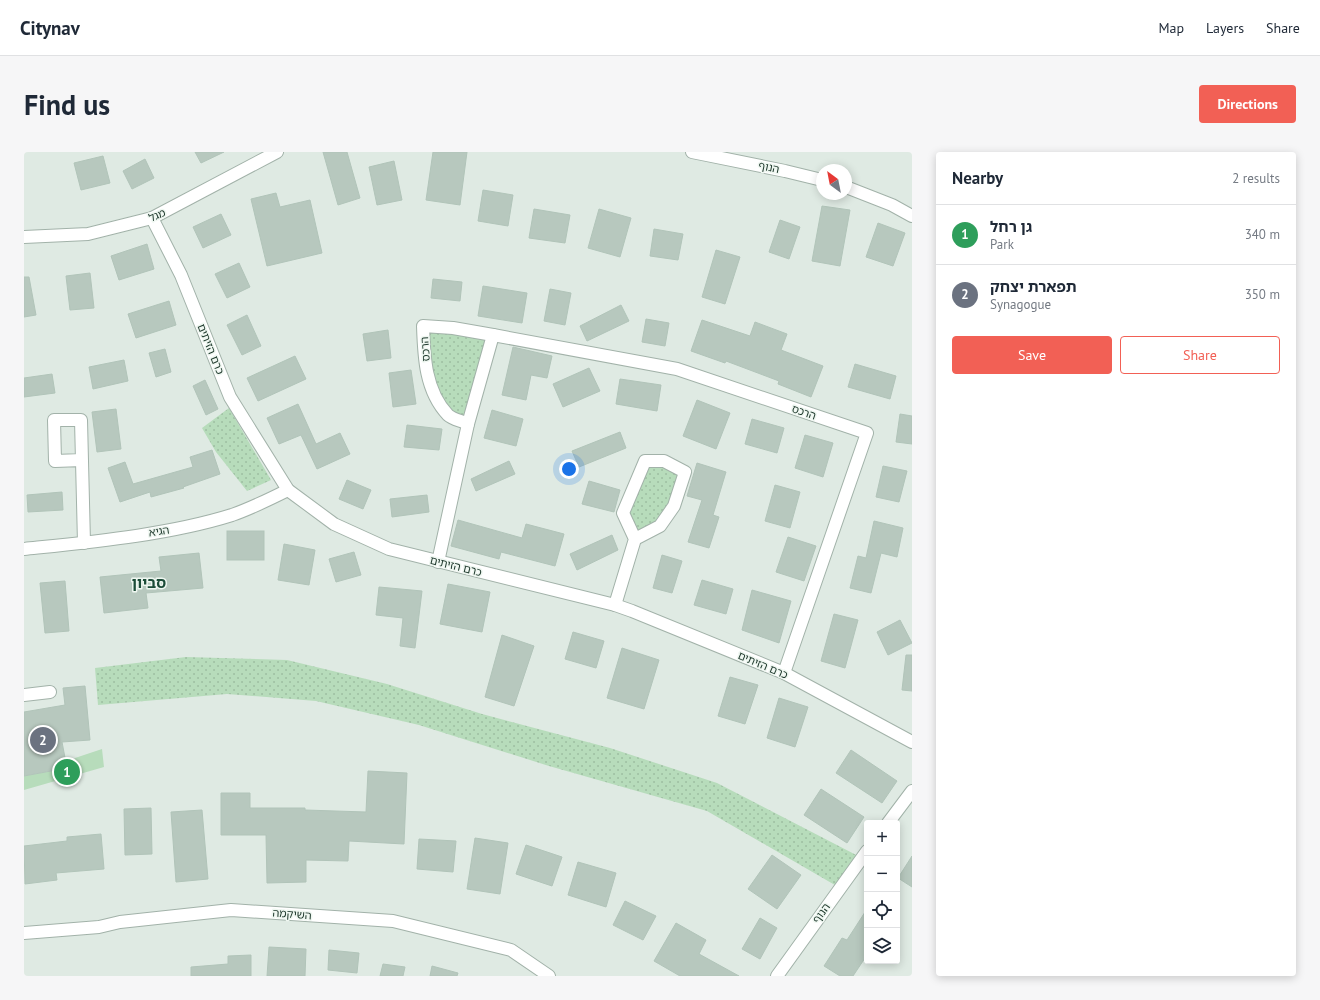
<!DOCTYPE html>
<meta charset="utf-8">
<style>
:root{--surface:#fff;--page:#f6f6f7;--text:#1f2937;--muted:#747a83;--line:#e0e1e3;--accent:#f26055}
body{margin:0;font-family:"PT Sans","Noto Sans Hebrew",sans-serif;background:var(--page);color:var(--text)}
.controls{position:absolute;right:12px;bottom:12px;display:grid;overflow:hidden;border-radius:4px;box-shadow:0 2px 10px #0003}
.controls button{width:36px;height:36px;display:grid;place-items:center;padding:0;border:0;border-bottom:1px solid var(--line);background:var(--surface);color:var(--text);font:20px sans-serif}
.compass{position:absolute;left:792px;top:12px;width:36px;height:36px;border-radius:50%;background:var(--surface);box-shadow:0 2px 10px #0003;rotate:328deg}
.you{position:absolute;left:545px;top:317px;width:14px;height:14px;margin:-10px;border:3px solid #fff;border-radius:50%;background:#1a73e8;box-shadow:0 0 0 6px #1a73e833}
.badge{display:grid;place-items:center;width:26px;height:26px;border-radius:50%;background:var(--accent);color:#fff;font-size:13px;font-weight:700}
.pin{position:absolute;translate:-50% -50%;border:2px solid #fff;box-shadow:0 1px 4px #0006}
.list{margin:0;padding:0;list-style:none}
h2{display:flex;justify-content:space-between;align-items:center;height:52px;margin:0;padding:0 16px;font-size:17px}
h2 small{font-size:13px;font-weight:400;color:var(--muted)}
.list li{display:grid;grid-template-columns:26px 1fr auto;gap:12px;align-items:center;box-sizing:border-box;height:60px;padding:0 16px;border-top:1px solid var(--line)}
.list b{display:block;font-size:15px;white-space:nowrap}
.list p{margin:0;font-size:13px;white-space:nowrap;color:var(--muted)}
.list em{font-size:13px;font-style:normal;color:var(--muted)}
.actions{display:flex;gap:8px;padding:12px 16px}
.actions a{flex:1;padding:9px 0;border:1px solid var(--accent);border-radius:4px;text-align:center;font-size:14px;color:var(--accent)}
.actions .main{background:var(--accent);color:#fff}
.icon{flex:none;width:22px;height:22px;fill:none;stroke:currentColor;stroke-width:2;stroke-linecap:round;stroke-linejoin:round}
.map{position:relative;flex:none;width:888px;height:824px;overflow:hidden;border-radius:4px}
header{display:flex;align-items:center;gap:24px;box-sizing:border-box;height:56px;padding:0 20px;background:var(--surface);border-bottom:1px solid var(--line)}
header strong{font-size:19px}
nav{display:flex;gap:22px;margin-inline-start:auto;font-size:14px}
.intro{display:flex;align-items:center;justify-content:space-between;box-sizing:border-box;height:96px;padding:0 24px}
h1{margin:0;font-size:28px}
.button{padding:10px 18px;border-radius:4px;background:var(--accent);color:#fff;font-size:14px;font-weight:700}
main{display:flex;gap:24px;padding:0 24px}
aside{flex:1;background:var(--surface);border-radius:4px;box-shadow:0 2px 10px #0003}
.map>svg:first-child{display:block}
</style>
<header>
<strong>Citynav</strong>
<nav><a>Map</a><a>Layers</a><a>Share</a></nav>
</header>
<div class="intro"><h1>Find us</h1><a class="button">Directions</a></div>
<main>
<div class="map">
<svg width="888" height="824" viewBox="0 0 888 824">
<defs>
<pattern id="park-dots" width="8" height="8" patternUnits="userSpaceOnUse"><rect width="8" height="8" fill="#b7dcbb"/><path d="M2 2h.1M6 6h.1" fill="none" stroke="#9dbea1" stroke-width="1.8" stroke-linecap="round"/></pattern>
</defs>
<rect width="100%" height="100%" fill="#dfeae3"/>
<g fill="url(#park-dots)">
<path d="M399 174 469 183 444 272 424 263 408 238Z"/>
<path d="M205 256 247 328 223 339 192 300 178 276Z"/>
<path d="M621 309 661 320 636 374 611 387 599 361Z"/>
<path d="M162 505 263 508 363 532 458 562 586 596 693 631 838 706 816 736 683 659 525 614 395 573 292 549 203 542 74 553 71 516Z"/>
</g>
<path fill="#b7dcbb" d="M78 597 80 615 0 638V624L43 616 51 606Z"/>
<g fill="#b7c8be" stroke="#b1c4b9">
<path d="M171 0H200L177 11Z"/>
<path d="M299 0H323L336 46 314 53Z"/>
<path d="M409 0H443L436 53 402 48Z"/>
<path d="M79 4 86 31 57 38 50 11Z"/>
<path d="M121 7 130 26 108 37 99 19Z"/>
<path d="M370 9 378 48 353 53 345 15Z"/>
<path d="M459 38 489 43 484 74 454 69Z"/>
<path d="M252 41 256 55 286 48 298 101 243 114 227 47Z"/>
<path d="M798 54 826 58 816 114 788 109Z"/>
<path d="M510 57 546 63 541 91 505 86Z"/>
<path d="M575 57 607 66 596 105 564 96Z"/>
<path d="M197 62 207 83 179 96 169 75Z"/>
<path d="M756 68 776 75 765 107 745 100Z"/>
<path d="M854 71 881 81 869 114 842 105Z"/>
<path d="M630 77 659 82 654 108 626 104Z"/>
<path d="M123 92 130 117 95 128 87 104Z"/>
<path d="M692 98 716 105 701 152 678 145Z"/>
<path d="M215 111 226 135 203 146 191 122Z"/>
<path d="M66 121 70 156 46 158 42 124Z"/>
<path d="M0 125H5L12 163 0 165Z"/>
<path d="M409 127 438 130 436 149 407 146Z"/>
<path d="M459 134 503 141 498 171 454 164Z"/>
<path d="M526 137 547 141 541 173 520 169Z"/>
<path d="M145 149 152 173 112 186 104 162Z"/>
<path d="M597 153 605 169 563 189 556 174Z"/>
<path d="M223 163 237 194 218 203 203 173Z"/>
<path d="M622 167 645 171 641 194 618 190Z"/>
<path d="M678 168 726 184 731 170 763 182 757 198 799 214 787 245 754 232 755 229 702 209 701 211 667 199Z"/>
<path d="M364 178 367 206 343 209 339 182Z"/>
<path d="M489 195 528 204 523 226 507 223 502 248 478 243Z"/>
<path d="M141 197 147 220 132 225 125 201Z"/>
<path d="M271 204 282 227 234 249 223 226Z"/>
<path d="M100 208 104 229 69 237 65 215Z"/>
<path d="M831 212 872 224 866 247 824 235Z"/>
<path d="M565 216 576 239 539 255 529 232Z"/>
<path d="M387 218 392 252 369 255 365 221Z"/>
<path d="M28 222 31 241 0 245V226Z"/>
<path d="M596 227 637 233 633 259 592 252Z"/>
<path d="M181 228 194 257 182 263 169 234Z"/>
<path d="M673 248 706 261 692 297 659 284Z"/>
<path d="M274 252 292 292 316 281 326 302 293 317 277 283 255 292 243 266Z"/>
<path d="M92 257 97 297 73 300 68 260Z"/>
<path d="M468 258 499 267 492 294 460 286Z"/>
<path d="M876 262 888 264V292L872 290Z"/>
<path d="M728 267 760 276 753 301 721 292Z"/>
<path d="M383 273 418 277 415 298 380 295Z"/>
<path d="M596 280 602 296 555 315 548 299Z"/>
<path d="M781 283 809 291 799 325 771 316Z"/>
<path d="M188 298 196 322 159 335 160 336 127 345 126 340 96 350 84 316 101 310 109 332 169 315 166 305Z"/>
<path d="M485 309 491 322 452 339 447 327Z"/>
<path d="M673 311 702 320 689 363 695 365 685 396 664 390 678 348 663 344Z"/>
<path d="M859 314 883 319 875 350 852 345Z"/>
<path d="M323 328 347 338 339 357 315 347Z"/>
<path d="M565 329 596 338 590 360 558 352Z"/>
<path d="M751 333 776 340 766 376 741 369Z"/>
<path d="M38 340 39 358 4 360 3 343Z"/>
<path d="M403 343 405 360 368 365 366 347Z"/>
<path d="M434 368 498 386 502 372 540 382 531 414 477 400 475 407 427 394Z"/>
<path d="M850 369 879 376 873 405 857 401 847 441 826 436 834 404 842 406Z"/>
<rect x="203" y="379" width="37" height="29"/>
<path d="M588 383 594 398 553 418 546 402Z"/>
<path d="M764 385 792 394 780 429 752 420Z"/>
<path d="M260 392 291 398 285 433 254 428Z"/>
<path d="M330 400 337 423 312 430 305 407Z"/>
<path d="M175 401 179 436 122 441 124 456 80 461 76 425 137 419 135 405Z"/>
<path d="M638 403 658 409 648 441 629 436Z"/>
<path d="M678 428 709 437 702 462 670 453Z"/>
<path d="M41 429 45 479 21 481 16 431Z"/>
<path d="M424 432 466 440 458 480 416 472Z"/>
<path d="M355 435 398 439 391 496 376 494 379 466 352 463Z"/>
<path d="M728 438 767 449 755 491 718 478Z"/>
<path d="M810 462 834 468 821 516 797 509Z"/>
<path d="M876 468 888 491 864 503 853 480Z"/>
<path d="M549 480 580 489 572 516 541 507Z"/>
<path d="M478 483 510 494 490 554 461 545Z"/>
<path d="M598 496 635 508 620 557 583 546Z"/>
<path d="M882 503H888V539L878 538Z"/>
<path d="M706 525 734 533 721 572 694 564Z"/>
<path d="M61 534 66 588 38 590 43 616 0 624V560L41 553 39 536Z"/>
<path d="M755 546 784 555 771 595 743 586Z"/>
<path d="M827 598 873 629 858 651 812 621Z"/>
<path d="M344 619 383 621 380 692 325 689 324 709 282 708V730L243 731 242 683H197V641H226V656H281V658L342 660Z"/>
<path d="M797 637 840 665 823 691 780 663Z"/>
<path d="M127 656 128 702 101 703 100 657Z"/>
<path d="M178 658 184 727 152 730 147 660Z"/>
<path d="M77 682 80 717 32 721 33 728 1 732 0 694 43 689V685Z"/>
<path d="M451 686 484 691 476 742 443 737Z"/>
<path d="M395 687 432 689 429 720 393 717Z"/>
<path d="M502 693 538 705 528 734 492 722Z"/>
<path d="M748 703 777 723 753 757 724 737Z"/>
<path d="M888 704V735L874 726Z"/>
<path d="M554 710 592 721 582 755 544 743Z"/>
<path d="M601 749 632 764 619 788 589 773Z"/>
<path d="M843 757V803L829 824H816L800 814 818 786 823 788Z"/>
<path d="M736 766 753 776 736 807 718 797Z"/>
<path d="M652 771 682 788 675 802 715 824H656L630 809Z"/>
<path d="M245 795 282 797 281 824H243Z"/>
<path d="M305 798 335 801 333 821 304 818Z"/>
<path d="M227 803V824H167V815L204 812V804Z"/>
<path d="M359 812 381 815 379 824H356Z"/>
<path d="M408 814 434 821 433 824H406Z"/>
</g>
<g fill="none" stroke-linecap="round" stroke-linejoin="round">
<g stroke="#a2b2a9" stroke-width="14">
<g id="minor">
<path d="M668 0 761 19 798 28"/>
<path d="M822 35 868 53 888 64"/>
<path d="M128 66 157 123 206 245 264 338 310 372 365 397 591 453 608 459 760 521 888 590"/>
<path d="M0 85 64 82 128 66 253 0"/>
<path d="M444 272C438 269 428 267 424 263 401 239 400 204 399 174L429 176 469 183"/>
<path d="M58 308 31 309 30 268H57L60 391"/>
<path d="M0 397C67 390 144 383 208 363 228 356 246 347 264 338"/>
<path d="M414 410 444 272 469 183 653 217 843 281 760 521"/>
<path d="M591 453 611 387 636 374 650 354 661 320 640 309H621L599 361 611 387"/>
<path d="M0 543 26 540"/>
<path d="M864 671 888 639"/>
<path d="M0 781 75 775 96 770 207 758 369 769 487 798 525 824"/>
<path d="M753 824 843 699"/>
</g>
</g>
<use href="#minor" stroke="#fff" stroke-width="12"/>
</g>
<g text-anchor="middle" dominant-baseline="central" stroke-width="3" stroke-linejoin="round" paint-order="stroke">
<g font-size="11" fill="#203a2e" stroke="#eff7f1">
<text transform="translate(745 15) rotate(12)">הנוף</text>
<text transform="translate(133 63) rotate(-24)">מגל</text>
<text transform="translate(187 197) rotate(68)">כרם הזיתים</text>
<text transform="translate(401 197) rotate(-94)">הרכס</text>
<text transform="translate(780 260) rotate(19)">הרכס</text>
<text transform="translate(135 379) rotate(-9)">הגיא</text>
<text transform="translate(432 414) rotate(14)">כרם הזיתים</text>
<text transform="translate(739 513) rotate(23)">כרם הזיתים</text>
<text transform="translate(797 761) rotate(-54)">הנוף</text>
<text transform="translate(268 762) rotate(4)">השיקמה</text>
</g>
<g font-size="15" font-weight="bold" fill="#1c4c38" stroke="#eff7f1">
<text x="125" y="430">סביון</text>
</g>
</g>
</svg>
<div class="controls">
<button>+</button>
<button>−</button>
<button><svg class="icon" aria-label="locate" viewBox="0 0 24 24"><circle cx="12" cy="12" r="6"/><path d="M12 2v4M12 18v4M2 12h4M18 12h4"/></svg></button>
<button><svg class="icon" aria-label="layers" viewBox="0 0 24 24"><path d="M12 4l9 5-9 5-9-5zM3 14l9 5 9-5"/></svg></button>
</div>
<svg class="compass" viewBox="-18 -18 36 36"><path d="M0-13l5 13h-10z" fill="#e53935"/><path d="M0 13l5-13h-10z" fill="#747a83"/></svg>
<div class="you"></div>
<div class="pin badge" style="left:43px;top:620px;background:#2e9e5b">1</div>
<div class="pin badge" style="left:19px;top:588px;background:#6b7280">2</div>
</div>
<aside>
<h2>Nearby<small>2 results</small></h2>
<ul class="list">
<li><span class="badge" style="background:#2e9e5b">1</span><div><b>גן רחל</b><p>Park</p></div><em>340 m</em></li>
<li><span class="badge" style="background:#6b7280">2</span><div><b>תפארת יצחק</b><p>Synagogue</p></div><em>350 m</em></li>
</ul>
<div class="actions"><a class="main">Save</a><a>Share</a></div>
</aside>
</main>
